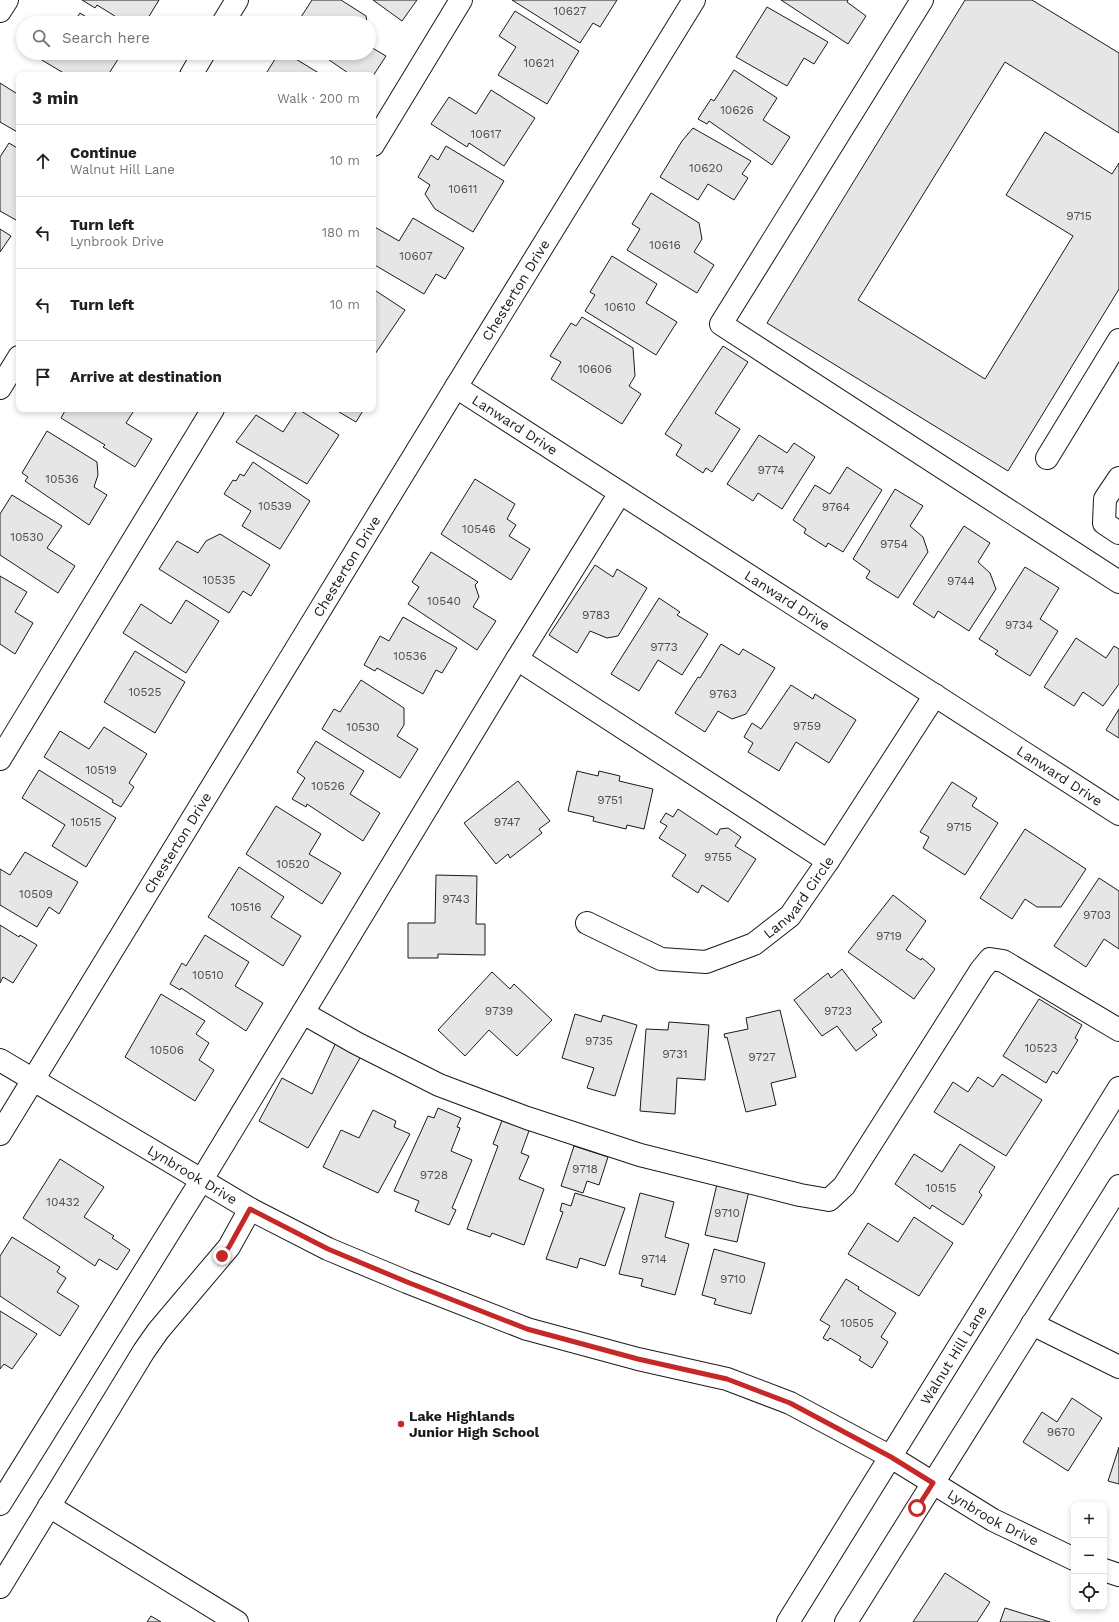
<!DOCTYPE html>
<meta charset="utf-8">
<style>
:root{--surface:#fff;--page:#f6f6f6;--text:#202124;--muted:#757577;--line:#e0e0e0}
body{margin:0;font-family:"Work Sans",sans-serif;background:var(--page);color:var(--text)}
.controls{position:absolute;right:12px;bottom:12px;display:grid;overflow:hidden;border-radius:8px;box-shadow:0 2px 6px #0003}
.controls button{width:36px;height:36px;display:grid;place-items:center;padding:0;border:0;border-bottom:1px solid var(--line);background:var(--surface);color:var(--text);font:20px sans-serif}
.stop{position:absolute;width:12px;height:12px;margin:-9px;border:3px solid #c62828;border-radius:50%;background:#fff}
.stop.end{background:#c62828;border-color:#fff;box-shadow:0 1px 4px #0008}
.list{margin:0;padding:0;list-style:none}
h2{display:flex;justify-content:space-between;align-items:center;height:52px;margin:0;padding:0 16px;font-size:17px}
h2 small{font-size:13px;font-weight:400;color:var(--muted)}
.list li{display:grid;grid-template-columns:26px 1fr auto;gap:12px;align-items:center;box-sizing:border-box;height:72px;padding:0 16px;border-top:1px solid var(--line)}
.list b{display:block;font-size:15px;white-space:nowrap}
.list p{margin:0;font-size:13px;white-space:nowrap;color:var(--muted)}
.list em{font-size:13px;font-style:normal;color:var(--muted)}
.icon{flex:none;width:22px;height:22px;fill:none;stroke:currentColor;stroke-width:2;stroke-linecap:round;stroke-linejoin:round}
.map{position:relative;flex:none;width:1119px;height:1622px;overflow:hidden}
.search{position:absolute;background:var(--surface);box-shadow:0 2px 6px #0003;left:16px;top:16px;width:360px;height:44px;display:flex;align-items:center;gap:10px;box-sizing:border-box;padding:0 14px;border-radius:22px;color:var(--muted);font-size:15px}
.panel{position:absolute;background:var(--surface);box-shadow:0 2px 6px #0003;left:16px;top:72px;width:360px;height:340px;border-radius:8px}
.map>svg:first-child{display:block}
</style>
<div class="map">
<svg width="1119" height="1622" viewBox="0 0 1119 1622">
<rect width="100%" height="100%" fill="#fff"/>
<g fill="#e6e6e6" stroke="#1a1a1a">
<path d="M82 0H159L145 23H126L97 5 95 8Z"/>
<path d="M312 0H341L366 16 367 23H307L308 21 301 17Z"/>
<path d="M373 0H417L402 21Z"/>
<path d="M512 0H617L600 27 593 23 580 43Z"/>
<path d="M781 0H848L847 2 866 16 848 44Z"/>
<path d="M965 0H1032L1119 53V133L1005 62 858 300 985 379 1073 236 1006 195 1045 132 1112 174 1119 163V289L1008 471 767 323Z"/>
<path d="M767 7 828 42 814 64 804 58 787 86 736 57Z"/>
<path d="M515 11 579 51 547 104 498 75 516 47 499 36Z"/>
<path d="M80 13 96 23H73Z"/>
<path d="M369 46 386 56 373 76V75H351L319 53H369Z"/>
<path d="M30 53H122L108 75H67Z"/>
<path d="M279 53H286L322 75H265Z"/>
<path d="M734 70 777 98 763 120 790 137 772 165 709 121 707 124 698 119 711 99 714 101Z"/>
<path d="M0 83 19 95V133L0 122Z"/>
<path d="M491 90 535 118 504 166 469 143 467 147 431 124 449 97 476 114Z"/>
<path d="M693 128 751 161 742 174 748 178 734 200 708 184 698 200 660 177 682 141Z"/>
<path d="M9 143 19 149V215L16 220 0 211V157Z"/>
<path d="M446 146 504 181 473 232 435 209 425 194 430 185 418 177 431 155 438 160Z"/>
<path d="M651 193 699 223 702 239 694 252 714 265 697 293 627 250 640 229 632 224Z"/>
<path d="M413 218 464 248 445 279 436 274 424 294 373 264V226L399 241Z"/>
<path d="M0 229 11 236 0 252Z"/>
<path d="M612 256 657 284 646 303 677 322 656 355 585 311 595 295 590 292Z"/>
<path d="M373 289 405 310 373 357Z"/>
<path d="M582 317 633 348 635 376 629 386 641 394 622 424 551 379 561 362 550 356 571 323 576 326Z"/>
<path d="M723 346 748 362 715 413 740 429 712 472 706 468 703 473 676 455 682 445 665 434Z"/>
<path d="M66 409H135L126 423 152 439 135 467 103 447 105 445 61 418Z"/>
<path d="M298 409 339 435 307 484 236 442 256 415 283 432Z"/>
<path d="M334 409H364L356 422Z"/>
<path d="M47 431 97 462 98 475 94 487 107 495 89 525 25 481 28 477 22 473Z"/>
<path d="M759 435 787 453 794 443 815 457 782 509 758 493 753 501 727 484Z"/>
<path d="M253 462 310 501 280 549 242 526 251 511 224 494 233 480 236 481 240 474 244 476Z"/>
<path d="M847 467 882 490 843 552 828 543 826 547 804 533 806 529 793 520 815 485 830 494Z"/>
<path d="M475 479 515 504 507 519 516 525 509 536 530 549 511 580 441 534Z"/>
<path d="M895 489 923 506 910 526 923 537 928 552 898 598 866 578 870 571 853 559Z"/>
<path d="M12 495 62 526 47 548 75 566 58 593 0 555V514Z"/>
<path d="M964 526 990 543 978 562 990 573 996 589 969 631 938 611 934 618 913 604Z"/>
<path d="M220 534 270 565 251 596 243 591 229 613 159 569 177 541 198 553 206 541Z"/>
<path d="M431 552 478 582 475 585 479 597 473 607 496 621 477 650 408 604 419 587 412 582Z"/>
<path d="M595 565 613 577 617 569 647 588 618 636 607 638 590 631 577 653 549 635Z"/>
<path d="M1025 567 1059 588 1040 619 1058 631 1030 676 995 654 998 651 979 639Z"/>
<path d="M0 576 27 592 15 612 33 623 15 654 0 644Z"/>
<path d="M659 598 680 612 677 615 708 634 682 675 658 660 639 691 611 674Z"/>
<path d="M186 600 219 621 186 673 123 633 141 604 171 624Z"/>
<path d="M403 617 457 648 442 673 436 670 423 694 377 668 375 671 364 665 380 636 389 641Z"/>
<path d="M1076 638 1106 658 1114 646 1119 649V684L1103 706 1083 692 1074 706 1044 687Z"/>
<path d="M721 644 739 655 743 649 775 668 746 714 732 719 718 711 705 732 675 713 698 677 700 678Z"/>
<path d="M135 651 185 682 155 733 104 702Z"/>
<path d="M361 680 404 708V725L397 736 418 749 400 778 322 729 334 709 340 712Z"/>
<path d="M791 685 813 699 815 694 856 720 829 763 796 742 779 771 748 752 753 743 744 737 752 723 761 729Z"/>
<path d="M1119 709V738L1106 730Z"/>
<path d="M104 727 147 754 129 783 134 787 121 807 112 802 113 800 44 757 60 731 89 749Z"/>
<path d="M316 741 364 771 350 794 380 813 363 841 307 804 306 807 292 799 305 778 297 772Z"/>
<path d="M39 770 116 818 86 867 52 846 65 825 22 798Z"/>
<path d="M577 771 598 776 599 771 620 776 619 781 653 789 644 829 627 825 626 829 593 821 594 817 568 811Z"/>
<path d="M518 781 550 821 539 829 542 833 510 858 508 854 496 864 464 823Z"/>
<path d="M952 782 977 798 972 806 998 823 965 875 923 848 929 837 920 832Z"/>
<path d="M276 806 321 834 309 854 341 873 322 904 246 854Z"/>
<path d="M678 809 717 835 720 829 728 828 741 837 735 846 756 859 728 902 702 885 698 893 672 876 686 855 659 838 667 826 660 822 666 813 673 817Z"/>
<path d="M1025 829 1086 869 1061 907H1037L1025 899 1012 919 980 898Z"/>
<path d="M25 852 78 882 59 914 49 907 37 927 0 905V869L10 875Z"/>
<path d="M239 867 284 897 271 917 301 936 283 966 208 917Z"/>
<path d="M436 875 477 876 476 924H485V955L438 954V958H408V923H435Z"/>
<path d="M1099 878 1119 891V949L1104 939 1086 967 1054 946Z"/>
<path d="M893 895 926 921 906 950 921 960 922 958 935 969 914 999 848 952Z"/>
<path d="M0 925 19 937 20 935 37 945 13 983 3 977 0 983Z"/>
<path d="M205 935 249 962 235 986 263 1003 246 1031 181 988 180 990 170 984 182 963 186 966Z"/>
<path d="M842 969 882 1022 872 1029 877 1035 856 1051 837 1026 822 1036 794 1000 828 973 831 978Z"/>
<path d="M492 972 510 989 514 984 552 1020 517 1056 489 1030 465 1056 438 1030Z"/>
<path d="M161 994 205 1021 196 1034 209 1043 199 1060 214 1070 195 1101 125 1057Z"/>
<path d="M1039 999 1082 1025 1075 1038 1078 1040 1057 1074 1053 1071 1046 1083 1003 1056Z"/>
<path d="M780 1010 796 1077 771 1083 776 1105 746 1112 727 1037 725 1038 724 1034 748 1029 746 1018Z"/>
<path d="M575 1014 601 1022 603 1015 637 1025 615 1096 587 1088 594 1068 562 1058Z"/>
<path d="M669 1022 709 1025 705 1080 677 1078 675 1114 640 1111 646 1029 668 1030Z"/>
<path d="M338 1038 363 1053 308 1148 259 1121 282 1078 312 1094Z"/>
<path d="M1002 1074 1042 1100 1006 1156 934 1112 953 1082 968 1092 978 1077 993 1087Z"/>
<path d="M438 1108 461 1118 457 1127 460 1128 451 1151 472 1160 452 1208 456 1210 449 1225 415 1211 419 1201 394 1191 428 1116 434 1118Z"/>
<path d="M373 1110 396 1121 394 1127 410 1134 378 1193 323 1167 341 1130 359 1138Z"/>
<path d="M503 1118 530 1128 521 1153 529 1156 519 1179 544 1189 524 1245 492 1233 490 1237 467 1229 498 1146 493 1144Z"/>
<path d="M960 1144 995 1167 979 1192 982 1195 963 1225 932 1205 930 1209 895 1184 914 1154 942 1172Z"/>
<path d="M574 1146 608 1157 599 1185 587 1181 583 1193 561 1186Z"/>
<path d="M60 1159 104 1187 84 1217 114 1236 112 1238 130 1250 117 1270 99 1259 95 1266 23 1218Z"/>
<path d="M717 1184 749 1191 737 1242 705 1235Z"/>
<path d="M575 1193 625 1208 605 1266 580 1258 577 1268 546 1259 563 1212 560 1211 562 1203 571 1206Z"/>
<path d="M640 1193 674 1202 665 1237 689 1244 675 1295 641 1286 643 1279 619 1274Z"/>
<path d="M914 1217 953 1243 919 1296 848 1254 868 1223 898 1242Z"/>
<path d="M12 1237 60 1267 57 1272 66 1278 57 1292 79 1306 60 1336 0 1296V1256Z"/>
<path d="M714 1249 765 1263 751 1314 714 1304 716 1299 702 1295Z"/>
<path d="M846 1279 859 1287 858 1289 896 1313 881 1337 888 1342 872 1368 859 1360 861 1357 830 1338 828 1341 823 1338 830 1326 820 1320Z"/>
<path d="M0 1311 37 1334 12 1369 4 1364 0 1369Z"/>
<path d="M1072 1398 1102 1418 1068 1471 1023 1442 1042 1412 1057 1422Z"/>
<path d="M1119 1447V1484L1108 1481Z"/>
<path d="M945 1573 990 1602 977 1622H913Z"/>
<path d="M1005 1608 1050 1622H1000Z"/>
<path d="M151 1616 161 1622H147Z"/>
</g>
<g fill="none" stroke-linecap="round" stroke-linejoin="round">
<g stroke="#1a1a1a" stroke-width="24">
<g id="minor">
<path d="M922 0 721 324 1119 582"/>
<path d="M0 11 7 0"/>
<path d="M223 23 237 0"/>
<path d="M191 75 204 53"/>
<path d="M373 145 461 0"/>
<path id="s1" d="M456 387 1119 814"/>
<path d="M0 388 19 357"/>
<path d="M1047 458 1119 340"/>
<path d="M1119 478 1105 499 1104 523 1119 533"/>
<path d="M620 493 517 659 828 861"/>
<path d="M0 759 213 409"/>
<path id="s2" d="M587 923 661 959 706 962 754 944 790 916 828 861 935 695"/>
<path d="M303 1013 356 1043 439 1085 527 1118 640 1155 800 1195 829 1200 844 1186 981 970 990 959 1003 961 1119 1030"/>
<path id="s3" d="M0 1060 250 1209 328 1249 407 1282 527 1329 638 1359 727 1379 790 1403 891 1457 993 1520 1074 1559"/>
<path id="s4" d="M0 1134 456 387 694 0"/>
<path d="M1032 1324 1119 1367"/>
<path d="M0 1504 201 1181 517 659"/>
<path d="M49 1506 237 1622"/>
<path d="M1104 1570 1119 1575"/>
<path d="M0 1587 144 1351 158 1331 229 1247 250 1209"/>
</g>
</g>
<g stroke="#1a1a1a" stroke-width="24">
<g id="major">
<path id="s5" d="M788 1622 1119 1088"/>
<path d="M846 1622 1119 1186"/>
</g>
</g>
<use href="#minor" stroke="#fff" stroke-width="22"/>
<use href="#major" stroke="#fff" stroke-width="22"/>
</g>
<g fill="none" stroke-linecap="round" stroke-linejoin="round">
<path stroke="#c62828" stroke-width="5" d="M222 1256 229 1247 250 1209 328 1249 407 1282 527 1329 638 1359 727 1379 790 1403 891 1457 933 1483 917 1508"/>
</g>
<circle fill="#c62828" stroke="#fff" stroke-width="1.5" cx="401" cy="1424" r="4"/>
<g text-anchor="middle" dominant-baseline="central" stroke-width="3" stroke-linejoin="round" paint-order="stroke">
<g font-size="12" fill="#4d4d4d">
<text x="570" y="11">10627</text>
<text x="539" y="63">10621</text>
<text x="737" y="110">10626</text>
<text x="486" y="134">10617</text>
<text x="706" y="168">10620</text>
<text x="463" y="189">10611</text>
<text x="1079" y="216">9715</text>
<text x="665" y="245">10616</text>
<text x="416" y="256">10607</text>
<text x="620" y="307">10610</text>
<text x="595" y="369">10606</text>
<text x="771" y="470">9774</text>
<text x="62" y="479">10536</text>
<text x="275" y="506">10539</text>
<text x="836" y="507">9764</text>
<text x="479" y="529">10546</text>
<text x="27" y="537">10530</text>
<text x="894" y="544">9754</text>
<text x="219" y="580">10535</text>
<text x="961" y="581">9744</text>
<text x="444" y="601">10540</text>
<text x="596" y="615">9783</text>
<text x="1019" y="625">9734</text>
<text x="664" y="647">9773</text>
<text x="410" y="656">10536</text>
<text x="145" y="692">10525</text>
<text x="723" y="694">9763</text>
<text x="807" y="726">9759</text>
<text x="363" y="727">10530</text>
<text x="101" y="770">10519</text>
<text x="328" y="786">10526</text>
<text x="610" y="800">9751</text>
<text x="86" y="822">10515</text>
<text x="507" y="822">9747</text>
<text x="959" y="827">9715</text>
<text x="718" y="857">9755</text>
<text x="293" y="864">10520</text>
<text x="36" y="894">10509</text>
<text x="456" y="899">9743</text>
<text x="246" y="907">10516</text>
<text x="1097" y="915">9703</text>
<text x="889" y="936">9719</text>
<text x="208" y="975">10510</text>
<text x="499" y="1011">9739</text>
<text x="838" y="1011">9723</text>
<text x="599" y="1041">9735</text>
<text x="1041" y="1048">10523</text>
<text x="167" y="1050">10506</text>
<text x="675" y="1054">9731</text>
<text x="762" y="1057">9727</text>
<text x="585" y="1169">9718</text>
<text x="434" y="1175">9728</text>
<text x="941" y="1188">10515</text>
<text x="63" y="1202">10432</text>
<text x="727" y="1213">9710</text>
<text x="654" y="1259">9714</text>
<text x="733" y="1279">9710</text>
<text x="857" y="1323">10505</text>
<text x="1061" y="1432">9670</text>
</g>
<g font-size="14" fill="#1a1a1a" stroke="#fff">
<text stroke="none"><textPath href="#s4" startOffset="989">Chesterton Drive</textPath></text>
<text stroke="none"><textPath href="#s1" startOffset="70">Lanward Drive</textPath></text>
<text stroke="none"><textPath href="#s4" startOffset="665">Chesterton Drive</textPath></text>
<text stroke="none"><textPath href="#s1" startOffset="394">Lanward Drive</textPath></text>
<text stroke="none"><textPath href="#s1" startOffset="718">Lanward Drive</textPath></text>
<text stroke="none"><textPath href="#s4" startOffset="341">Chesterton Drive</textPath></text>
<text stroke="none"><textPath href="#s2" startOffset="244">Lanward Circle</textPath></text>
<text stroke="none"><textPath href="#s3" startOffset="224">Lynbrook Drive</textPath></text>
<text stroke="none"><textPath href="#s5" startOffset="314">Walnut Hill Lane</textPath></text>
<text stroke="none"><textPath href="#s3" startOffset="1100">Lynbrook Drive</textPath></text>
</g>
<g font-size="14" font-weight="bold" fill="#1a1a1a" stroke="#fff" text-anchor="start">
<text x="409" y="1416">Lake Highlands<tspan x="409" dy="16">Junior High School</tspan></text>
</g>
</g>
</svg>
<div class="controls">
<button>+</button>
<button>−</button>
<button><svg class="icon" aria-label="locate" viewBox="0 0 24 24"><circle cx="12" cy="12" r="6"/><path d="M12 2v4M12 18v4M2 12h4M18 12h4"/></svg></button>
</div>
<div class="stop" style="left:917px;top:1508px"></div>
<div class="stop end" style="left:222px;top:1256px"></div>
<div class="search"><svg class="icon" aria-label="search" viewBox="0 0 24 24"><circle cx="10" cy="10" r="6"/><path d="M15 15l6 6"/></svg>Search here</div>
<section class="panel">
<h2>3 min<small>Walk · 200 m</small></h2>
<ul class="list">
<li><svg class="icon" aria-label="ahead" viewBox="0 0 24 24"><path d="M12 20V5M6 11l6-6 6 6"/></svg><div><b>Continue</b><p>Walnut Hill Lane</p></div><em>10 m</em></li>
<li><svg class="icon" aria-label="left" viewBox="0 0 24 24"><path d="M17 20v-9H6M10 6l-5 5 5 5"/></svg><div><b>Turn left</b><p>Lynbrook Drive</p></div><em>180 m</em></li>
<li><svg class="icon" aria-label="left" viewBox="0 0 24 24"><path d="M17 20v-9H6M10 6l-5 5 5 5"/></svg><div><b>Turn left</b></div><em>10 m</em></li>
<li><svg class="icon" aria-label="arrive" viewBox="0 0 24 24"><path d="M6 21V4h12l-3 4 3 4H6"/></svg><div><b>Arrive at destination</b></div></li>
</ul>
</section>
</div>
